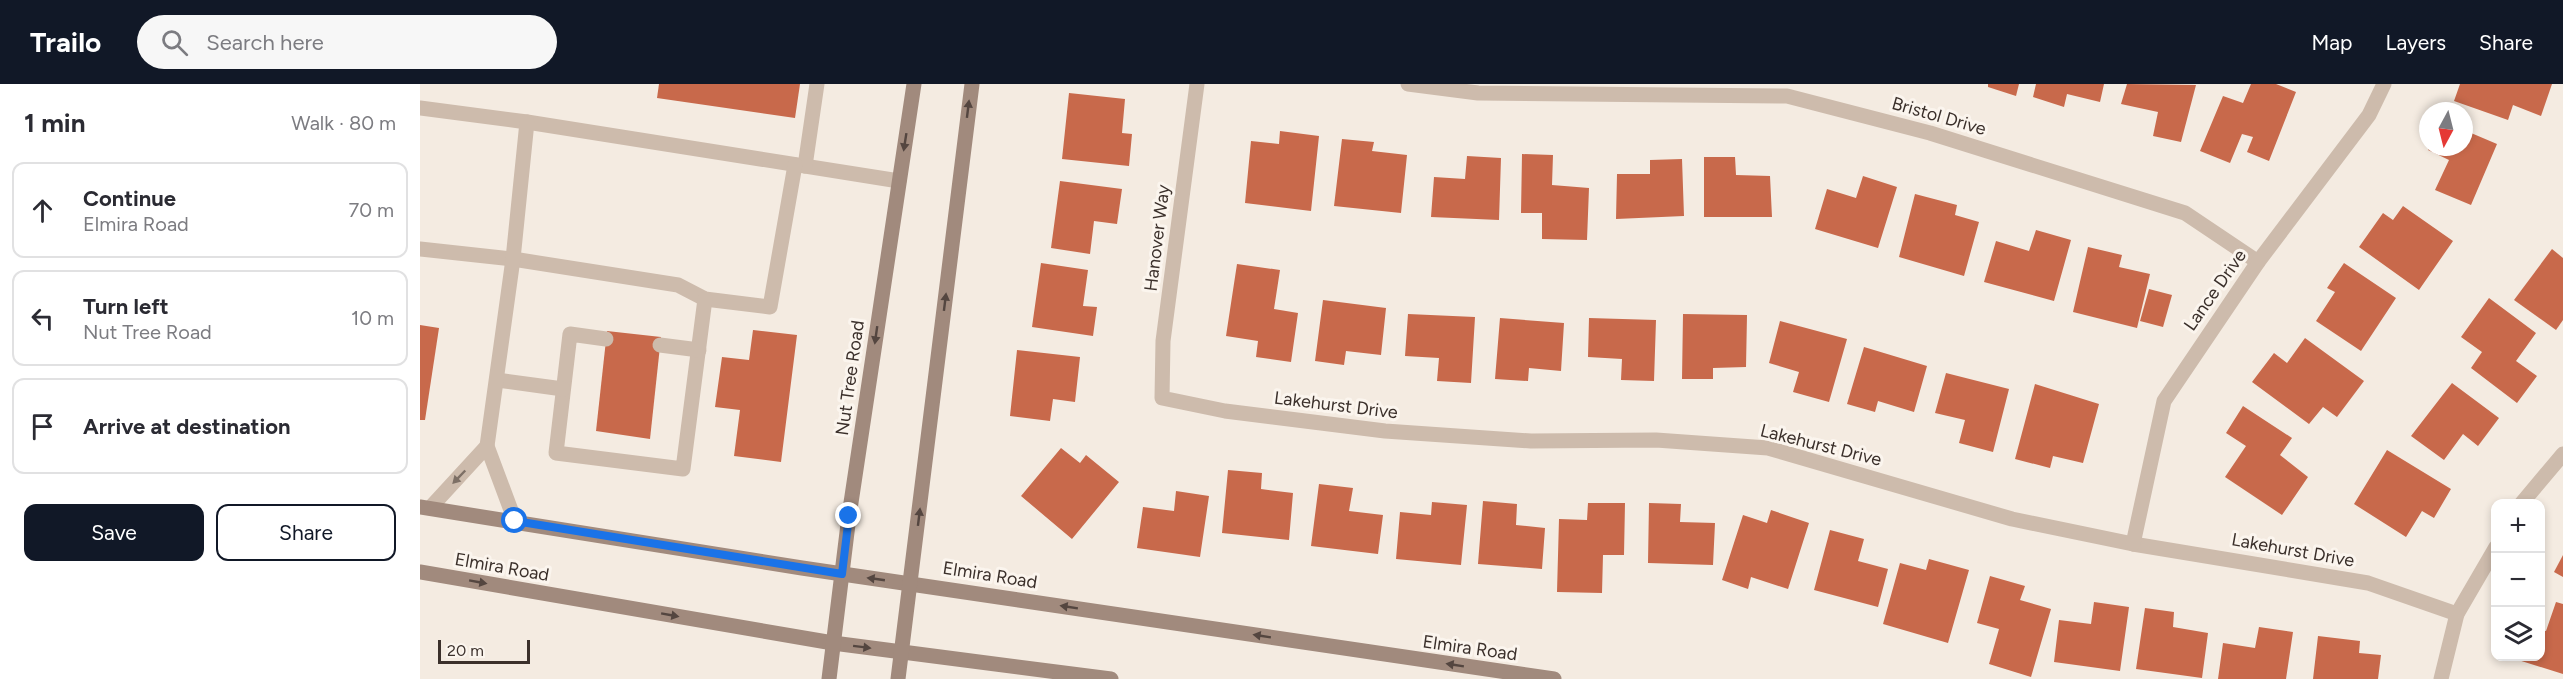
<!DOCTYPE html>
<meta charset="utf-8">
<style>
:root{--surface:#fff;--page:#f7f7f7;--text:#2b2b33;--muted:#7c7c81;--line:#e1e1e2;--accent:#111827}
body{margin:0;font-family:Figtree,sans-serif;background:var(--page);color:var(--text)}
.controls{position:absolute;right:18px;bottom:18px;display:grid;overflow:hidden;border-radius:12px;box-shadow:0 3px 9px #0003}
.controls button{width:54px;height:54px;display:grid;place-items:center;padding:0;border:0;border-bottom:2px solid var(--line);background:var(--surface);color:var(--text);font:30px sans-serif}
.compass{position:absolute;left:1999px;top:18px;width:54px;height:54px;border-radius:50%;background:var(--surface);box-shadow:0 3px 9px #0003;rotate:187deg}
.scale{position:absolute;left:18px;bottom:15px;width:92px;box-sizing:border-box;padding-left:6px;border:3px solid #3b302b;border-top:0;font-size:16px;line-height:21px;white-space:nowrap;color:#3b302b;-webkit-text-stroke:4px #fbf5ee;paint-order:stroke}
.stop{position:absolute;width:18px;height:18px;margin:-14px;border:4px solid #1a73e8;border-radius:50%;background:#fff}
.stop.end{background:#1a73e8;border-color:#fff;box-shadow:0 2px 6px #0008}
.list{margin:0;padding:0;list-style:none}
h2{display:flex;justify-content:space-between;align-items:center;height:78px;margin:0;padding:0 24px;font-size:26px}
h2 small{font-size:20px;font-weight:400;color:var(--muted)}
.list li{display:grid;grid-template-columns:39px 1fr auto;gap:18px;align-items:center;box-sizing:border-box;height:96px;margin:0 12px 12px;padding:0 12px;border:2px solid var(--line);border-radius:12px}
.list b{display:block;font-size:22px;white-space:nowrap}
.list p{margin:0;font-size:20px;white-space:nowrap;color:var(--muted)}
.list em{font-size:20px;font-style:normal;color:var(--muted)}
.actions{display:flex;gap:12px;padding:18px 24px}
.actions a{flex:1;padding:14px 0;border:2px solid var(--accent);border-radius:12px;text-align:center;font-size:21px;color:var(--accent)}
.actions .main{background:var(--accent);color:#fff}
.icon{flex:none;width:33px;height:33px;fill:none;stroke:currentColor;stroke-width:2;stroke-linecap:round;stroke-linejoin:round}
.map{position:relative;flex:none;width:2143px;height:595px;overflow:hidden}
header{display:flex;align-items:center;gap:36px;box-sizing:border-box;height:84px;padding:0 30px;background:var(--accent);color:#fff}
header strong{font-size:28px}
nav{display:flex;gap:33px;margin-inline-start:auto;font-size:21px}
.search{width:420px;height:54px;background:var(--page);display:flex;align-items:center;gap:15px;box-sizing:border-box;padding:0 21px;border-radius:33px;color:var(--muted);font-size:22px}
main{display:flex}
aside{flex:1;background:var(--surface)}
.map>svg:first-child{display:block}
</style>
<header>
<strong>Trailo</strong>
<div class="search"><svg class="icon" aria-label="search" viewBox="0 0 24 24"><circle cx="10" cy="10" r="6"/><path d="M15 15l6 6"/></svg>Search here</div>
<nav><a>Map</a><a>Layers</a><a>Share</a></nav>
</header>
<main>
<aside>
<h2>1 min<small>Walk · 80 m</small></h2>
<ul class="list">
<li><svg class="icon" aria-label="ahead" viewBox="0 0 24 24"><path d="M12 20V5M6 11l6-6 6 6"/></svg><div><b>Continue</b><p>Elmira Road</p></div><em>70 m</em></li>
<li><svg class="icon" aria-label="left" viewBox="0 0 24 24"><path d="M17 20v-9H6M10 6l-5 5 5 5"/></svg><div><b>Turn left</b><p>Nut Tree Road</p></div><em>10 m</em></li>
<li><svg class="icon" aria-label="arrive" viewBox="0 0 24 24"><path d="M6 21V4h12l-3 4 3 4H6"/></svg><div><b>Arrive at destination</b></div></li>
</ul>
<div class="actions"><a class="main">Save</a><a>Share</a></div>
</aside>
<div class="map">
<svg width="2143" height="595" viewBox="0 0 2143 595">
<rect width="100%" height="100%" fill="#f4ebe1"/>
<g fill="#c8694b">
<path d="M239 0H380L375 34 237 14Z"/>
<path d="M1568 0H1599L1596 12 1568 3Z"/>
<path d="M1616 0H1684L1680 18 1647 10 1644 23 1613 13Z"/>
<path d="M1707 0 1776 1 1761 58 1733 52 1738 28 1701 20Z"/>
<path d="M1831 0H1856L1876 8 1849 77 1827 68 1833 53 1822 50 1810 79 1780 67 1803 12 1823 19Z"/>
<path d="M2040 0H2132L2121 32 2093 21 2088 36 2034 17Z"/>
<path d="M649 9 705 15 702 49 712 50 709 82 642 75Z"/>
<path d="M2044 46 2077 60 2051 121 2015 106 2029 76 2008 66 2010 63H2044Z"/>
<path d="M860 47 899 52 891 127 825 119 831 57 859 60Z"/>
<path d="M922 55 954 58 952 67 987 71 981 129 914 122Z"/>
<path d="M1102 70 1133 71 1132 101 1169 104 1167 156 1122 155V129H1101Z"/>
<path d="M1047 72 1081 74 1079 136 1011 133 1014 93 1045 95Z"/>
<path d="M1284 73H1315L1316 91 1350 92 1352 133H1284Z"/>
<path d="M1262 75 1264 132 1196 135 1197 90H1230V76Z"/>
<path d="M1443 92 1477 103 1458 164 1395 145 1407 105 1436 114Z"/>
<path d="M640 97 702 105 697 140 674 137 670 170 631 164Z"/>
<path d="M1495 110 1537 121 1535 131 1559 138 1544 192 1479 173Z"/>
<path d="M1983 122 2033 157 1999 206 1939 163 1963 129 1973 136Z"/>
<path d="M1616 146 1651 156 1634 217 1564 198 1576 157 1609 167Z"/>
<path d="M1668 163 1702 171 1699 183 1730 190 1717 244 1653 228Z"/>
<path d="M2132 165 2143 174V236L2136 246 2094 216Z"/>
<path d="M621 179 668 186 663 222 677 223 673 252 612 243Z"/>
<path d="M1924 179 1976 214 1941 267 1896 237 1915 208 1907 204Z"/>
<path d="M817 180 860 186 854 225 878 229 871 278 836 273 838 257 806 252Z"/>
<path d="M1729 205 1752 211 1743 243 1720 237Z"/>
<path d="M2069 214 2116 249 2096 277 2117 292 2097 319 2051 284 2062 268 2041 253Z"/>
<path d="M903 216 966 224 961 271 926 267 924 281 895 277Z"/>
<path d="M988 230 1055 233 1051 299 1017 297 1019 274 985 272Z"/>
<path d="M1263 230 1327 231 1326 283 1293 284V295H1262Z"/>
<path d="M1080 234 1144 239 1141 287 1109 284 1108 297 1075 295Z"/>
<path d="M1169 234 1236 236 1234 297 1201 296 1202 275 1168 273Z"/>
<path d="M1360 237 1427 255 1409 318 1373 308 1379 288 1349 279Z"/>
<path d="M0 241 19 244 5 336H0Z"/>
<path d="M333 246 377 251 361 378 314 372 320 326 295 323 302 273 329 276Z"/>
<path d="M187 247 241 253 230 355 176 347Z"/>
<path d="M1885 254 1944 297 1917 333 1903 323 1889 340 1832 298 1854 269 1867 279Z"/>
<path d="M1444 263 1507 282 1494 328 1458 317 1455 328 1427 320Z"/>
<path d="M597 266 660 273 655 318 633 315 630 337 590 332Z"/>
<path d="M1526 289 1589 305 1573 368 1539 359 1545 336 1515 329Z"/>
<path d="M2032 299 2079 334 2058 362 2043 350 2024 376 1991 352Z"/>
<path d="M1615 300 1679 320 1663 379 1633 372 1630 384 1595 375Z"/>
<path d="M1823 322 1872 354 1860 371 1888 393 1862 431 1805 393 1826 362 1806 349Z"/>
<path d="M641 364 660 379 666 371 699 398 652 455 601 412Z"/>
<path d="M1967 366 2031 405 2014 434 2002 427 1986 453 1934 420Z"/>
<path d="M808 386 842 389 841 405 873 409 869 456 802 449Z"/>
<path d="M899 400 933 404 929 427 963 431 958 470 891 462Z"/>
<path d="M756 407 789 412 780 473 717 464 723 423 754 427Z"/>
<path d="M1063 417 1097 420 1096 441 1125 444 1122 485 1058 480Z"/>
<path d="M1012 418 1047 421 1041 481 976 475 980 428 1011 431Z"/>
<path d="M1168 419H1205L1204 471H1183L1182 509 1137 508 1139 435 1167 436Z"/>
<path d="M1229 419 1261 420 1260 438 1295 439 1293 481 1228 479Z"/>
<path d="M1351 426 1389 439 1368 505 1331 493 1328 505 1302 496 1323 431 1347 439Z"/>
<path d="M1410 446 1444 455 1438 477 1468 485 1458 523 1394 506Z"/>
<path d="M2143 471V493L2134 488Z"/>
<path d="M1509 475 1549 486 1528 559 1463 540 1480 479 1506 486Z"/>
<path d="M1570 492 1605 502 1600 516 1631 525 1611 593 1569 580 1579 545 1557 539Z"/>
<path d="M1674 518 1709 523 1700 587 1634 578 1639 536 1671 540Z"/>
<path d="M2136 518 2143 520V590L2095 575 2120 572V546L2126 547Z"/>
<path d="M1725 524 1754 528 1753 543 1788 549 1782 594 1716 585Z"/>
<path d="M1839 543 1873 548 1866 595H1798L1803 559 1835 564Z"/>
<path d="M1898 552 1940 557 1939 569 1961 571 1958 595H1893Z"/>
</g>
<g fill="none" stroke-linecap="round" stroke-linejoin="round">
<g stroke="#cdbbac" stroke-width="15">
<path d="M0 24 107 38 479 97"/>
<path d="M385 82 397 0"/>
<path d="M0 165 93 175 258 201 285 215 350 223 375 81"/>
<path d="M186 255 150 250 136 369 263 385 285 215"/>
<path d="M240 261 279 266"/>
<path d="M77 296 143 305"/>
<path d="M67 362 93 175 107 38"/>
<path d="M10 424 67 362 95 437"/>
</g>
<g stroke="#cdbbac" stroke-width="15">
<path d="M777 0 743 257 742 314 805 327 965 347 1111 357 1236 356 1348 364 1592 435 1713 460 1948 499 2037 530"/>
<path d="M988 0 1058 9 1367 12 1510 49 1765 129 1838 178"/>
<path d="M2101 420 2143 370"/>
<path d="M1713 460 1744 317 1838 178 1949 31 1964 0"/>
<path d="M2021 595 2037 530 2076 463"/>
</g>
<g stroke="#a18a7d" stroke-width="15">
<path d="M0 423 382 484 1134 595"/>
<path d="M0 488 413 559 691 595"/>
<path d="M409 595 429 432 494 0"/>
<path d="M478 595 552 0"/>
</g>
</g>
<defs><path id="oneway-solid" d="M-6-.8H1V-3.2L6.5 0L1 3.2V.8H-6Z" transform="scale(1.5)"/></defs>
<g fill="#544640">
<use href="#oneway-solid" transform="translate(548 25) rotate(-83)"/>
<use href="#oneway-solid" transform="translate(485 58) rotate(99)"/>
<use href="#oneway-solid" transform="translate(525 218) rotate(-83)"/>
<use href="#oneway-solid" transform="translate(456 251) rotate(98)"/>
<use href="#oneway-solid" transform="translate(499 433) rotate(-83)"/>
<use href="#oneway-solid" transform="translate(456 495) rotate(-172)"/>
<use href="#oneway-solid" transform="translate(58 498) rotate(10)"/>
<use href="#oneway-solid" transform="translate(649 523) rotate(-171)"/>
<use href="#oneway-solid" transform="translate(250 531) rotate(10)"/>
<use href="#oneway-solid" transform="translate(842 552) rotate(-171)"/>
<use href="#oneway-solid" transform="translate(442 563) rotate(7)"/>
<use href="#oneway-solid" transform="translate(1035 581) rotate(-171)"/>
</g>
<use fill="#7d6f65" href="#oneway-solid" transform="translate(39 393) rotate(134)"/>
<g fill="none" stroke-linecap="round" stroke-linejoin="round">
<path stroke="#1a73e8" stroke-width="8" d="M95 437 422 490 429 432"/>
</g>
<g text-anchor="middle" dominant-baseline="central" stroke-width="6" stroke-linejoin="round" paint-order="stroke">
<g font-size="18" fill="#3b302b" stroke="#fbf5ee">
<text transform="translate(1519 32) rotate(16)">Bristol Drive</text>
<text transform="translate(737 154) rotate(-83)">Hanover Way</text>
<text transform="translate(1795 206) rotate(-55)">Lance Drive</text>
<text transform="translate(430 294) rotate(-82)">Nut Tree Road</text>
<text transform="translate(916 321) rotate(7)">Lakehurst Drive</text>
<text transform="translate(1401 361) rotate(14)">Lakehurst Drive</text>
<text transform="translate(1873 466) rotate(10)">Lakehurst Drive</text>
<text transform="translate(82 483) rotate(10)">Elmira Road</text>
<text transform="translate(570 491) rotate(9)">Elmira Road</text>
<text transform="translate(1050 564) rotate(8)">Elmira Road</text>
</g>
</g>
</svg>
<div class="controls">
<button>+</button>
<button>−</button>
<button><svg class="icon" aria-label="layers" viewBox="0 0 24 24"><path d="M12 4l9 5-9 5-9-5zM3 14l9 5 9-5"/></svg></button>
</div>
<svg class="compass" viewBox="-18 -18 36 36"><path d="M0-13l5 13h-10z" fill="#e53935"/><path d="M0 13l5-13h-10z" fill="#7c7c81"/></svg>
<div class="scale">20 m</div>
<div class="stop" style="left:95px;top:437px"></div>
<div class="stop end" style="left:429px;top:432px"></div>
</div>
</main>
